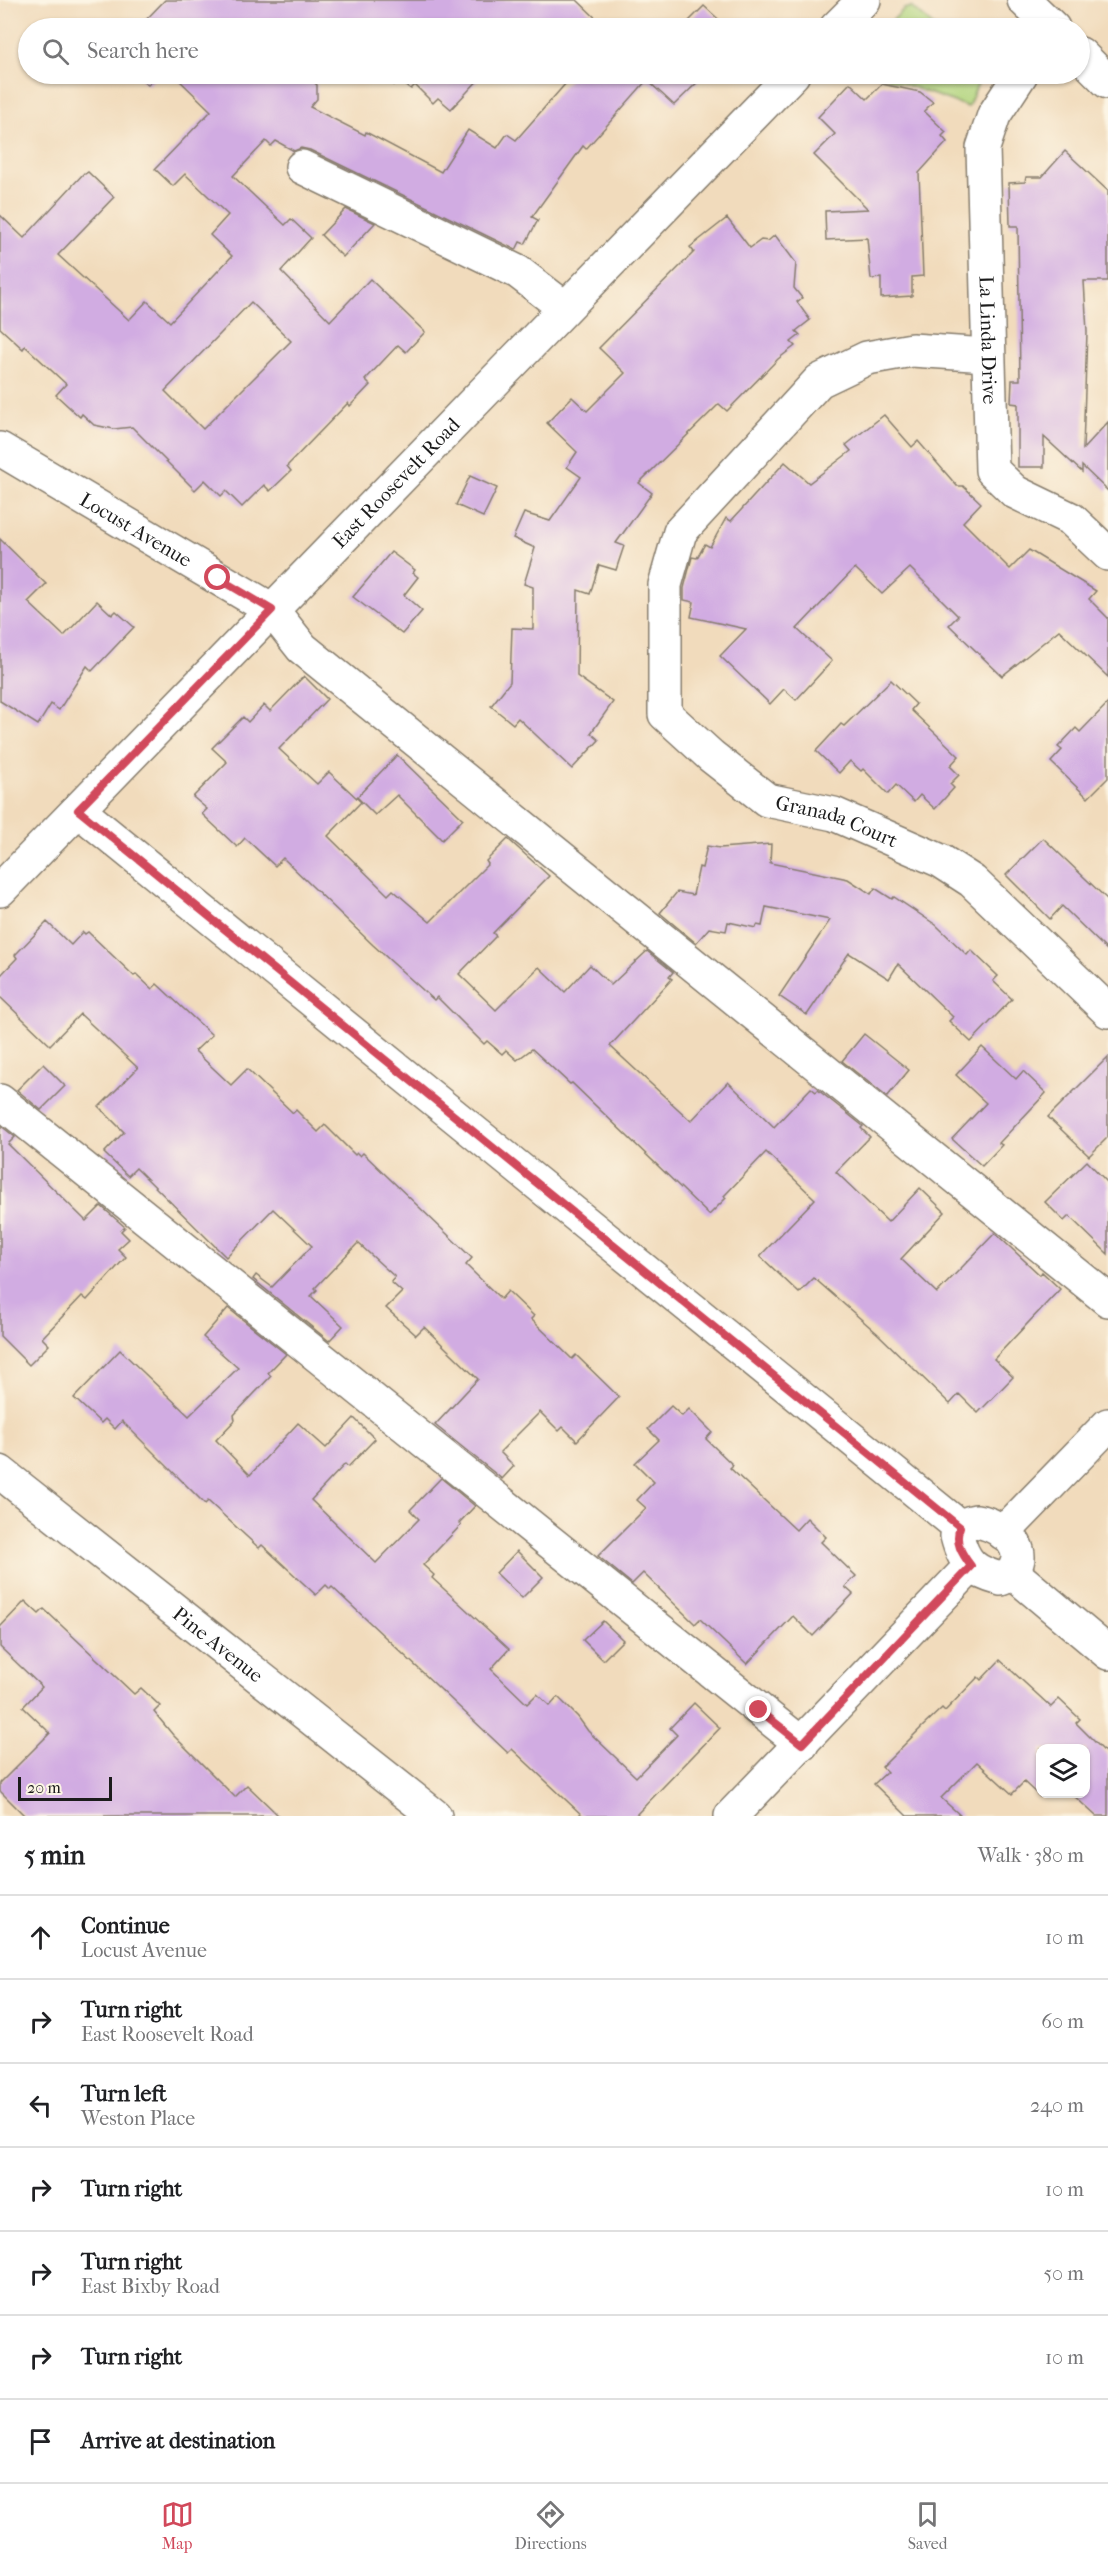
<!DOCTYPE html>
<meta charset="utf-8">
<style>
:root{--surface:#fff;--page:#f2f2f2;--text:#202124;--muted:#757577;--line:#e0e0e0;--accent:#d1495b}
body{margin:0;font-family:"IM FELL French Canon",serif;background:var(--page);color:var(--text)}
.controls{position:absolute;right:18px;bottom:18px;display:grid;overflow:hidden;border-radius:12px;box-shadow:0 2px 4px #0004}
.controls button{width:54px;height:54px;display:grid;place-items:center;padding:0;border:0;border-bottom:2px solid var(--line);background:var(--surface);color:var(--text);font:30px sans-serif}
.scale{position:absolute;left:18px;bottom:15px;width:94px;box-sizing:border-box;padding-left:6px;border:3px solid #1c1c1c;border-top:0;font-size:16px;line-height:21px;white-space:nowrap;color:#1c1c1c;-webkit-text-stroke:4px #fcf5e5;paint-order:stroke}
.stop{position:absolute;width:18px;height:18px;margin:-14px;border:4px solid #d1495b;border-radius:50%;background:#fff}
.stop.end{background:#d1495b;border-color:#fff;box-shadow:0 2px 6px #0008}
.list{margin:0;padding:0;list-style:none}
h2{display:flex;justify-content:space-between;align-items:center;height:78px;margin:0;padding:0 24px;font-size:26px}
h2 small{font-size:20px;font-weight:400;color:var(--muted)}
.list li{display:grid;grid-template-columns:39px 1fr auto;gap:18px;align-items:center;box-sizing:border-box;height:84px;padding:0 24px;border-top:2px solid var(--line)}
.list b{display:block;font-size:22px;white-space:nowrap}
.list p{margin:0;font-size:20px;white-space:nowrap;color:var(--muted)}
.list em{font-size:20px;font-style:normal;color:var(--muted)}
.icon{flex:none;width:33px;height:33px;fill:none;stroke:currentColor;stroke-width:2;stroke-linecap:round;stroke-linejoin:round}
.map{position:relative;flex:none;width:1108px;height:1816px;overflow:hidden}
.search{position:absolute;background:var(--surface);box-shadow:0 2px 4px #0004;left:18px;right:18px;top:18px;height:66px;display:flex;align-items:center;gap:15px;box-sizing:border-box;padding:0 21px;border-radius:33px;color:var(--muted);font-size:22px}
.sheet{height:666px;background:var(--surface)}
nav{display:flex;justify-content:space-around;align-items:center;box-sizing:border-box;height:84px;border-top:2px solid var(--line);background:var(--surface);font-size:16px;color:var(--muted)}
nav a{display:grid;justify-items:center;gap:3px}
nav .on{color:var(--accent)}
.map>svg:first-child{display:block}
</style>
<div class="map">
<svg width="1108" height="1816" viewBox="0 0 1108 1816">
<rect width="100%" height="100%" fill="#fcf5e5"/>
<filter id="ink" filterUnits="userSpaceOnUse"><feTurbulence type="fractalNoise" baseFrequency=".0167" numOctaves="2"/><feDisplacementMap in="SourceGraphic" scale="12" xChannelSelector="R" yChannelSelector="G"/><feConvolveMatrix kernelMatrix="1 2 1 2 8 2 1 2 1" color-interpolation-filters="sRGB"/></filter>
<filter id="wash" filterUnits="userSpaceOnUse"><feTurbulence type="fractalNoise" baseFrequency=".008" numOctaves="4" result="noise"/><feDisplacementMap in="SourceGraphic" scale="24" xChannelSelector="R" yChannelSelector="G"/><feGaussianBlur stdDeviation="1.35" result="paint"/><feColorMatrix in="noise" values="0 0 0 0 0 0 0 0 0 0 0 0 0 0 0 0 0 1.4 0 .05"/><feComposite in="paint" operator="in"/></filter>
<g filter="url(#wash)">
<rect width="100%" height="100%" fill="#f1dbbc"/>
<g fill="#b1d47d" stroke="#66784c" stroke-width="1.5">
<path d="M911 7 936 28H885L904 9Z"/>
<path d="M876 74H982L968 107Z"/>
</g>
<g id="blocks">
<g fill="#d1ace2" fill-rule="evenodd">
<path d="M165 0H577L606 28H538L532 23 527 28H138Z"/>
<path d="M704 6 728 28H682Z"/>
<path d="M136 74H159L148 85Z"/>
<path d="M173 74H308L307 75 317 85V99L310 107 365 135 366 132 441 172 468 130 497 148 507 134 516 140 574 74H706L674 105 647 80 586 149 583 146 532 217 538 220 525 244 520 242 516 250 310 150 301 148 294 151 276 141 271 146 266 141 233 176 285 225 291 219 311 238 281 271 330 321 370 279 425 332 406 352 398 345 365 380 370 385 350 406 348 403 287 466 291 471 270 491 264 485 242 507 226 491 221 496 205 480 195 490 132 427 114 429 94 425 82 414 80 417 56 395 66 384 25 346 23 349 0 328V215L24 238 84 173 85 174 88 172 114 197 58 255 129 320 147 301 170 322 232 256 210 235 228 215 185 174 173 186 155 169 211 111ZM251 302 291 341 203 429 165 391Z"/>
<path d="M382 74H484L451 109 438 98 433 103 415 85 411 89 399 81 394 85Z"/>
<path d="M850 83 867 99 882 84 920 92 933 102 924 111 946 132 942 136 947 142 919 173 923 276 912 277V296L881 298V278L871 279 867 238 826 240 825 211 868 209 814 155 835 134 818 117Z"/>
<path d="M1065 151 1108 191V281H1084L1087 332 1083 449 1108 422V491L1082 466V472L1044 437V467H1018V404L1011 403 1012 380H1020L1018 226H1010L1009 183 1025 182 1026 177H1042Z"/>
<path d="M346 209 375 223 343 257 321 235Z"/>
<path d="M727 218 750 248 761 240 768 241 775 235 796 263 794 288 802 298 797 302 810 320 796 331 800 335 791 342 795 346 778 359 727 411 719 404 639 483 652 493 616 543 624 546 616 570 599 565 590 594 578 590 577 676 613 702 591 733 599 740 572 769 518 718 513 724 491 706 510 682 512 628 533 629V587L524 584 535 548 513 538 524 513 550 521 581 477 567 467 577 452 547 423 572 397 587 411 625 373 599 348 694 252 690 247Z"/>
<path d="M884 415 912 447 918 441 957 486H963L981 503 963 522 1010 569 1029 550 1096 591 1089 599 1108 618V677L1059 630 1002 676 949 625 958 616 910 568 882 594 855 568 797 629 832 661 796 700 784 689 770 704 720 656 746 629 691 617 694 602 684 600V588L692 557 697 558 705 544 710 547 726 518 731 521 785 462 809 483 851 451 846 445Z"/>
<path d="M470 476 497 488 483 517 456 505Z"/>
<path d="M0 539 46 584 28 602 64 636 97 601 112 615 116 611 134 627 92 671 87 666 59 710 51 704 38 725 0 701Z"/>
<path d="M391 552 415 570 413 573 418 577 404 595 422 611 402 634 353 597Z"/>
<path d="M304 676 327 699 279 749 317 784 329 772 361 802 328 836 388 895 393 890 430 922 488 864 486 861 508 839 549 876 493 933 496 936 459 974 496 1010 539 967 565 992 590 965 611 985 647 951 673 972 669 977 672 979 610 1046 691 1121 728 1082 774 1127 811 1088 816 1092 818 1090 863 1126 861 1128 870 1137 836 1172 888 1222 920 1188 945 1212 901 1259 937 1293 995 1233 1040 1275 1042 1272 1060 1289 994 1359 1013 1377 978 1413 959 1394 950 1404 878 1334 814 1278 799 1293 760 1256 815 1199 766 1152 724 1196 726 1198 709 1215 572 1083 570 1084 532 1049 517 1060 506 1050 502 1054 487 1041 484 1044 437 997 434 1000 373 945 283 858 275 866 245 838 237 847 202 814 207 809 193 797 227 762 212 748 243 717 248 722 264 705 270 711Z"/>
<path d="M891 680 916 704 911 710 959 756 950 766 959 775 950 784 954 788 935 809 920 795 914 802 896 785 888 794 863 769 861 771 850 761 839 773 816 751 841 724 844 726Z"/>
<path d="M1108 703V778L1088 798 1051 762 1062 750 1058 747 1076 728 1080 732Z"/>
<path d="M397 755 463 819 442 840 397 795 375 815 357 797Z"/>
<path d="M1043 838 1108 900V951L1062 906 1050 919 1006 875Z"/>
<path d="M771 844 770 863 848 879 871 894 875 888 892 899 894 897 936 925 967 955 971 950 998 976 993 981 1012 999 971 1042 949 1021 953 1017 898 964 889 979 849 953 807 1015 779 996 830 920 766 907 762 926 757 925 756 928 728 922 726 931 709 928 696 943 660 913 677 892 693 895 699 867 702 868 707 846 720 848Z"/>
<path d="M47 922 71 945 83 932 85 934 88 932 134 976 136 974 152 989 157 984 212 1035 195 1051 231 1085 247 1069 293 1113 296 1110 318 1132 325 1125 355 1155 357 1153 360 1156 363 1153 472 1258 466 1265 501 1299 508 1291 534 1316 531 1319 572 1359 576 1355 619 1397 577 1441 563 1427 559 1431 540 1412 500 1452 514 1466 502 1479 435 1425 478 1379 424 1327 416 1335 386 1308 402 1292 391 1282 395 1277 358 1243 315 1288 317 1290 311 1296 343 1326 329 1341 253 1279 256 1275 272 1287 312 1246 273 1209 226 1257 136 1168 128 1176 104 1153 124 1132 99 1107 138 1068 80 1014 50 1045 0 997V976L17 958 15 955Z"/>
<path d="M864 1034 909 1070 887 1097 842 1061Z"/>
<path d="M982 1047 1016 1079 1023 1071 1046 1093 999 1143 1002 1145 982 1166 952 1139 986 1103 956 1075Z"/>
<path d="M1108 1057V1137L1089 1156 1048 1117Z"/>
<path d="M43 1064 65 1086 41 1110 17 1090Z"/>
<path d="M0 1125 15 1137 8 1144 86 1221 101 1206 125 1227 121 1231 129 1239 118 1249 126 1257 87 1300 82 1296 42 1338 49 1345 29 1365 0 1336Z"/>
<path d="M1087 1161 1108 1183V1254L1069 1216 1064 1221 1045 1202Z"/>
<path d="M228 1308 286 1354 268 1373 271 1376 234 1415 235 1420 216 1440 250 1475 298 1423 326 1448 354 1418 375 1439 348 1467 345 1464 311 1500 376 1563 419 1519 410 1510 441 1478 475 1506 459 1523 461 1525 423 1565 434 1575 432 1578 509 1649 491 1669 527 1704 537 1694 550 1706 558 1697 578 1717 588 1731 636 1777 677 1735 670 1728 694 1703 720 1728 635 1816H583L512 1749 508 1753 332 1587 330 1589 326 1585 316 1595 262 1545 259 1548 208 1501 205 1504 122 1421 115 1429 105 1419 101 1423 74 1398 120 1350 189 1416 238 1368 203 1337Z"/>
<path d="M671 1406 682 1416 689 1409 712 1432 706 1439 733 1465 730 1468 796 1530 807 1518 826 1537 821 1542 856 1576 845 1587 853 1594 813 1636 793 1616 747 1664 700 1619 695 1624 643 1573 632 1584 598 1556 646 1508 637 1500 654 1482 635 1463 659 1440 648 1429Z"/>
<path d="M517 1551 543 1577 522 1598 496 1573Z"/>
<path d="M25 1601 39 1614 44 1609 134 1694 141 1688 160 1706 154 1712 173 1735 235 1797 247 1785 279 1816H25L0 1791V1783L50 1733 23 1707 42 1687 0 1647V1627Z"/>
<path d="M603 1621 623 1640 603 1660 583 1640Z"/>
<path d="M1000 1660 1051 1707 1059 1699 1080 1719 1076 1723 1108 1755V1816H1096L1072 1794H1086V1749H1041V1794H1043L1040 1797 1024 1782 1012 1794 977 1762 941 1798 961 1816H907L874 1784 887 1772 882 1767 922 1727 942 1708 945 1711 978 1677 981 1680Z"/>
</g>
</g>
</g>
<g filter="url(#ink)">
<use href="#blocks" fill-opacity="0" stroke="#867c6c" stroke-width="1.5"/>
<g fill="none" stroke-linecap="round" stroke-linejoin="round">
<g stroke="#867c6c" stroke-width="36">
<g id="minor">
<path d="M836 28 864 0"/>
<path id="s1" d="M1021 74 994 115 983 148 992 470 1015 492 1071 519 1108 554"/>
<path d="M302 167 518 272 565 308"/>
<path id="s2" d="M987 355 912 350 867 358 819 381 680 532 665 585V714L711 756 767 800 834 814 941 861 972 881 1108 1011"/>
<path id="s3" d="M0 449 272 610 302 648 1108 1300"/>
<path d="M78 810 960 1527"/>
<path id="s4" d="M0 890 793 74"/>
<path d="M0 1101 802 1744"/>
<path id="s5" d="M0 1472 435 1816"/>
<path d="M976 1521C993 1523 1019 1538 1018 1558 1018 1562 1015 1568 1013 1573L1001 1579C974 1572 964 1564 957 1536 961 1526 965 1523 976 1521Z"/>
<path d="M1003 1533 1108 1425"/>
<path d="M1013 1573 1108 1653"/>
<path d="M731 1816 971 1566"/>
</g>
</g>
<g stroke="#867c6c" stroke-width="36">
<g id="major">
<path d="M1024 0 1053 28"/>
<path d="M1080 54 1108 82"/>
</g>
</g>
<use href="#minor" stroke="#fff" stroke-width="33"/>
<use href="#major" stroke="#fff" stroke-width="33"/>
</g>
</g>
<g fill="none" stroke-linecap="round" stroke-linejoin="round" filter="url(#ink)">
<path stroke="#d1495b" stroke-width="8" d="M218 578 272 610 78 810 960 1527C954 1542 962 1554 971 1566L802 1744 759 1710"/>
</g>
<g text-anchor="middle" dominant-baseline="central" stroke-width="5" stroke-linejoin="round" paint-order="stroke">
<g font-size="20" fill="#1c1c1c" stroke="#fcf5e5">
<text stroke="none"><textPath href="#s1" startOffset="276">La Linda Drive</textPath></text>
<text stroke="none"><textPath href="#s4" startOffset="568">East Roosevelt Road</textPath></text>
<text stroke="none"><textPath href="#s3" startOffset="158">Locust Avenue</textPath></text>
<text stroke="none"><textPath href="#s2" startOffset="770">Granada Court</textPath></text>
<text stroke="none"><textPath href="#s5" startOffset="278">Pine Avenue</textPath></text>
</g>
</g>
</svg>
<div class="controls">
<button><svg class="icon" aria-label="layers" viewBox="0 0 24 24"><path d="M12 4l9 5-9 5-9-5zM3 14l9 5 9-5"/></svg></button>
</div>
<div class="scale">20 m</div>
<div class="stop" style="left:218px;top:578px"></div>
<div class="stop end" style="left:759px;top:1710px"></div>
<div class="search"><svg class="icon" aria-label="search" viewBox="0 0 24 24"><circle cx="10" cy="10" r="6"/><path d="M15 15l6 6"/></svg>Search here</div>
</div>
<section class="sheet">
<h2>5 min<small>Walk · 380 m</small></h2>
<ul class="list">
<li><svg class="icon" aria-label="ahead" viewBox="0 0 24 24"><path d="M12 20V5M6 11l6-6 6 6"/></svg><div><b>Continue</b><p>Locust Avenue</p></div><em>10 m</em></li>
<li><svg class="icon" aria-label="right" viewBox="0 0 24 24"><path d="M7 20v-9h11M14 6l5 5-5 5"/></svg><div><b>Turn right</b><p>East Roosevelt Road</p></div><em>60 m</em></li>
<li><svg class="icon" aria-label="left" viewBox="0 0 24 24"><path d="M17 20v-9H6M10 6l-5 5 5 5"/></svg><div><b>Turn left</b><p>Weston Place</p></div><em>240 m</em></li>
<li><svg class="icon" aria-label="right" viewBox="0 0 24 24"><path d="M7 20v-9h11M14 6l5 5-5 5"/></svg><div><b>Turn right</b></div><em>10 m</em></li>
<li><svg class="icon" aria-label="right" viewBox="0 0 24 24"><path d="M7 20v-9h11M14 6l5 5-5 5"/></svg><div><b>Turn right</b><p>East Bixby Road</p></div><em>50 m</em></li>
<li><svg class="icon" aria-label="right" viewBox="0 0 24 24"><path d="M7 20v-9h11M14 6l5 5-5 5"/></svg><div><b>Turn right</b></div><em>10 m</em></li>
<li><svg class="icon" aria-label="arrive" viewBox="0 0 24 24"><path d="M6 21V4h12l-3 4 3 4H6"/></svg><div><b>Arrive at destination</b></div></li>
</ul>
</section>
<nav>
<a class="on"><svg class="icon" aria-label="map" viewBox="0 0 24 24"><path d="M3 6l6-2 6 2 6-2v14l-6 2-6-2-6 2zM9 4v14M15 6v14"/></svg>Map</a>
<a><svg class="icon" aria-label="directions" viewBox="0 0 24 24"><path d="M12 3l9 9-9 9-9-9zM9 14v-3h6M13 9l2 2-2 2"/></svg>Directions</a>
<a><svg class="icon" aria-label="saved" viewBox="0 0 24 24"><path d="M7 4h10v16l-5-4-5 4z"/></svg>Saved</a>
</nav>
